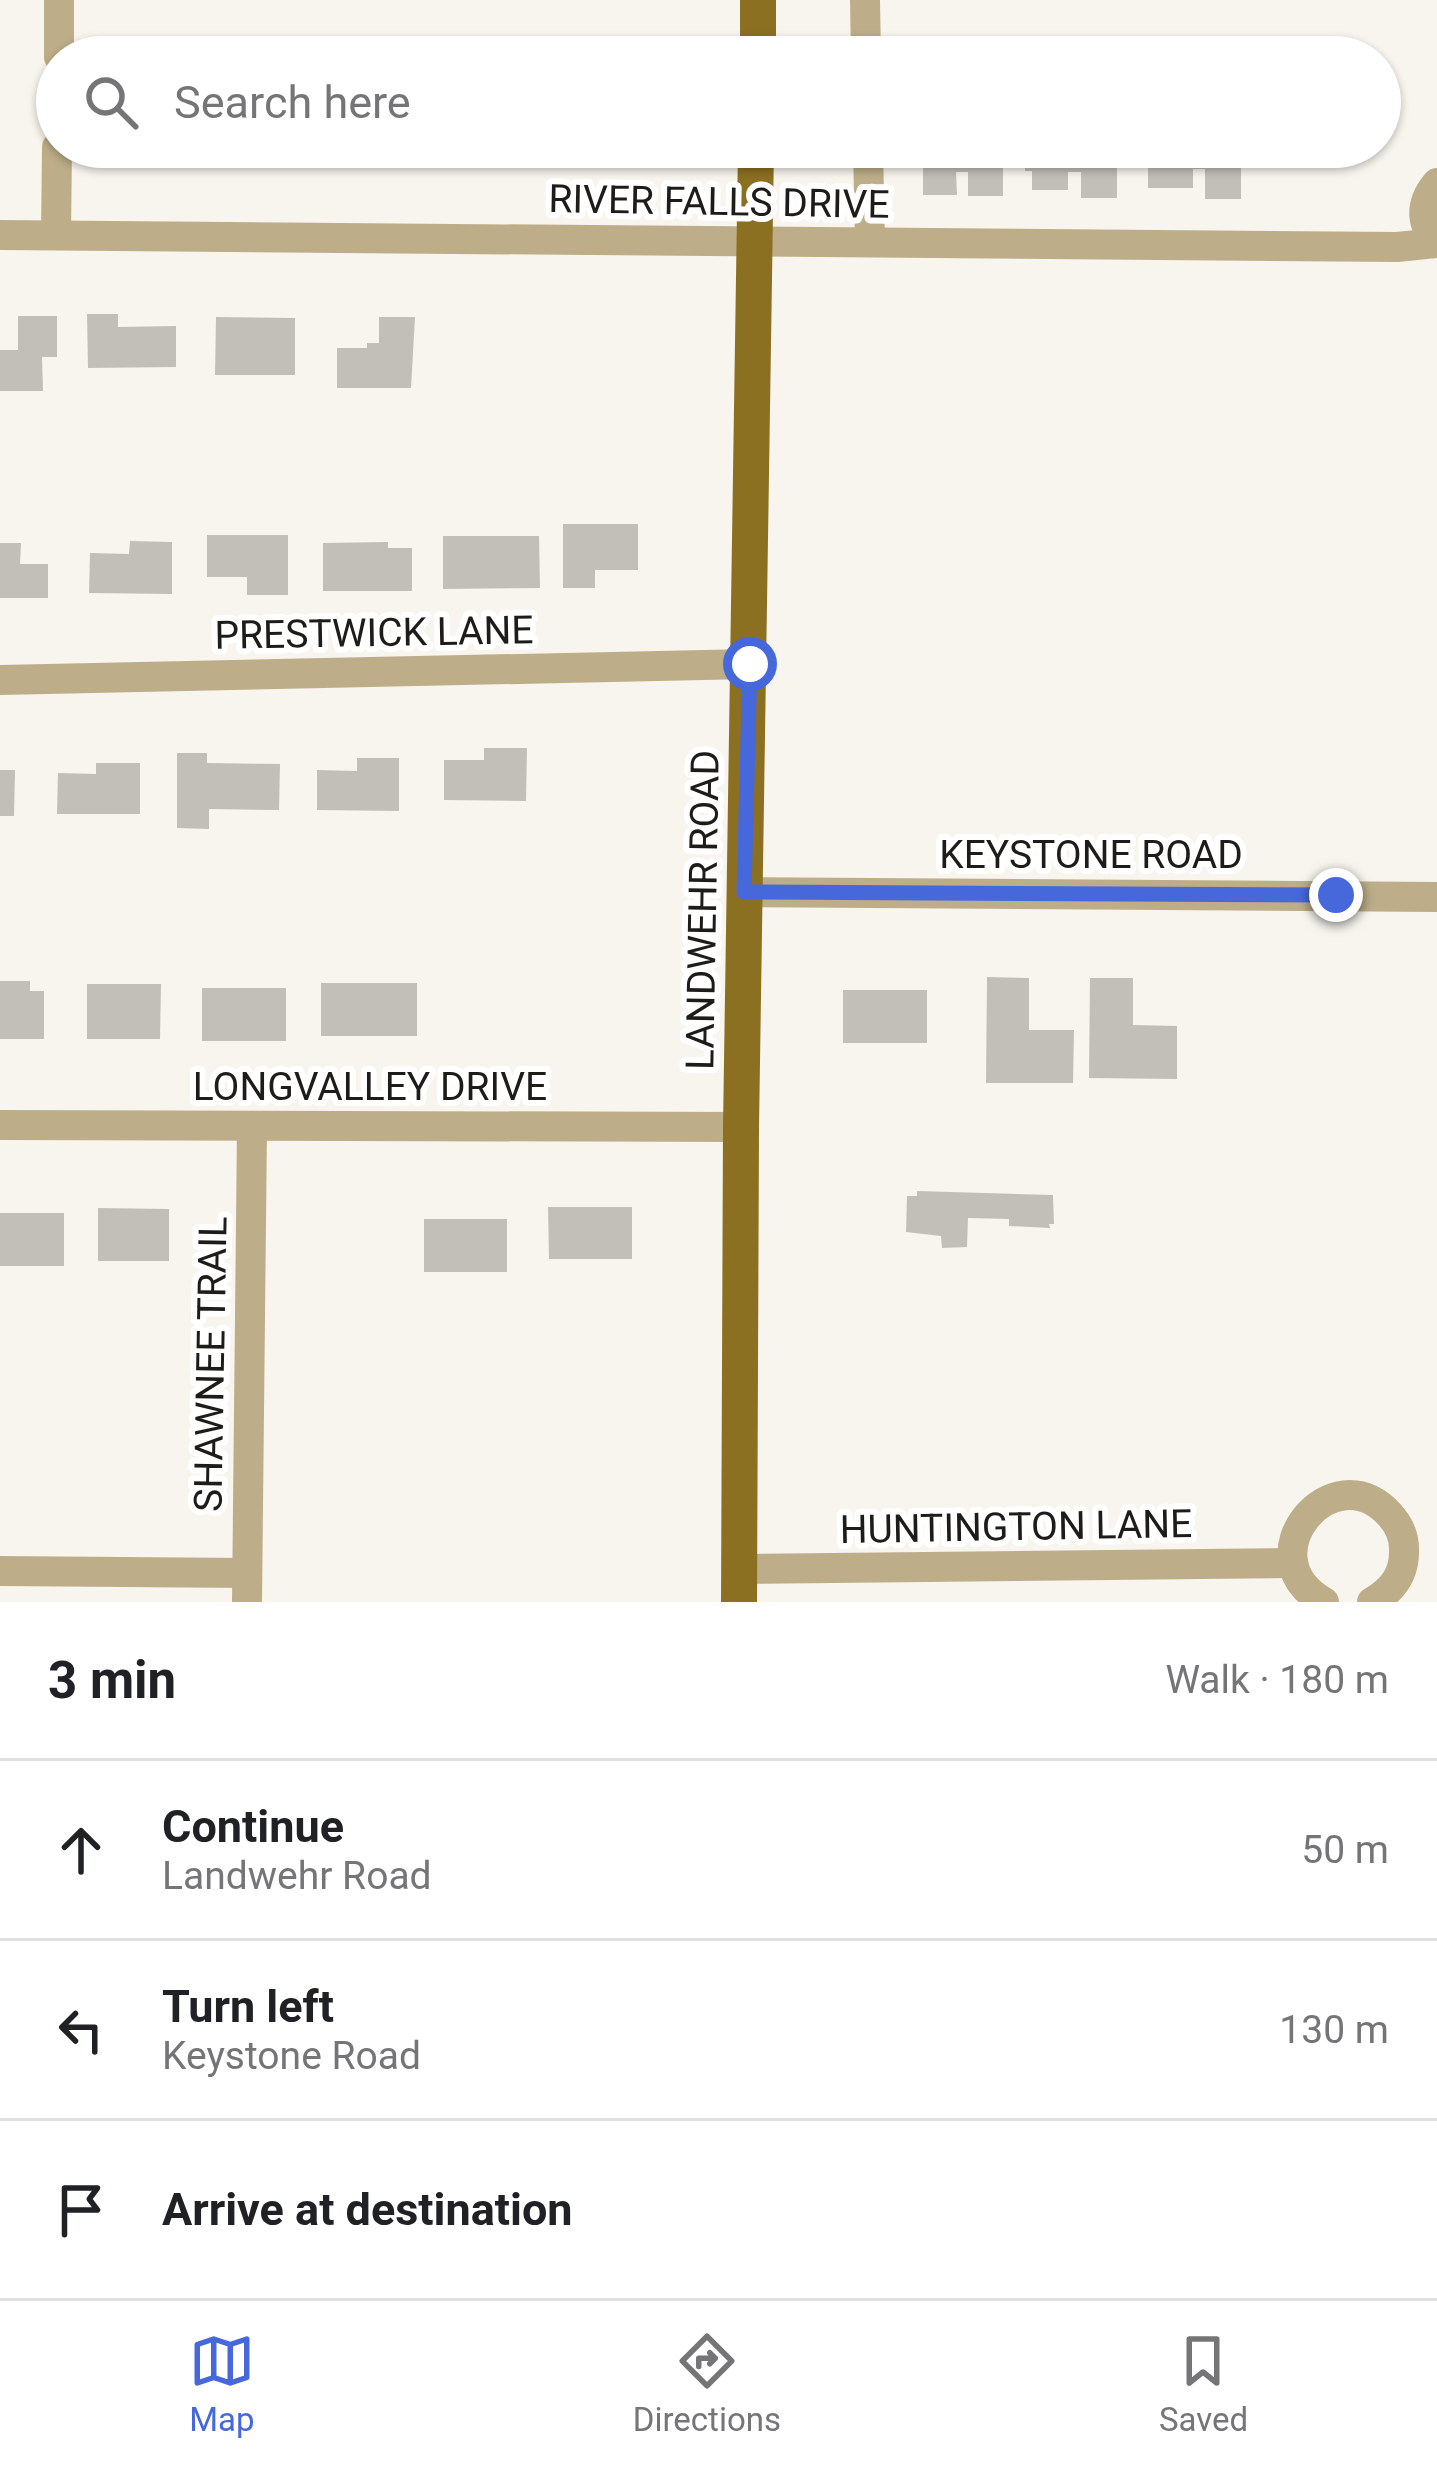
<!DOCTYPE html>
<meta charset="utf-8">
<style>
:root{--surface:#fff;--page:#f2f2f2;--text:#202124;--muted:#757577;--line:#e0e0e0;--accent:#4768db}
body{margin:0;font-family:Roboto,sans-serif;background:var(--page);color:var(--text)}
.stop{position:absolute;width:36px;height:36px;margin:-27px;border:9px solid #4768db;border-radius:50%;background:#fff}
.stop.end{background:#4768db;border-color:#fff;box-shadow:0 3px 12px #0008}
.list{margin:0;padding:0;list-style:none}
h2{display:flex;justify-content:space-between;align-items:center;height:156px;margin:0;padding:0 48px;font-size:51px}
h2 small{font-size:39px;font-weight:400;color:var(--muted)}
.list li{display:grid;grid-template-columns:78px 1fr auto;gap:36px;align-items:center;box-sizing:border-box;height:180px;padding:0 48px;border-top:3px solid var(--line)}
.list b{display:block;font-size:45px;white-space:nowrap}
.list p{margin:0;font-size:39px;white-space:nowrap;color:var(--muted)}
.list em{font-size:39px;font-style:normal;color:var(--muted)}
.icon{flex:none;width:66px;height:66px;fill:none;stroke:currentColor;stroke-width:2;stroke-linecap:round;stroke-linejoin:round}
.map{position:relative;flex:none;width:1437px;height:1602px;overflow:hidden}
.search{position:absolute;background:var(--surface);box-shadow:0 3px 9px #0004;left:36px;right:36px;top:36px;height:132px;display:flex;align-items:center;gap:30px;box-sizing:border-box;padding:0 42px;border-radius:66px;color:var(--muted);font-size:45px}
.sheet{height:696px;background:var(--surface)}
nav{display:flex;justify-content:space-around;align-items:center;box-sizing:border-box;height:168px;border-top:3px solid var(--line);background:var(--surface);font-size:33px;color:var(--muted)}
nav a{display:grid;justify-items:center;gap:6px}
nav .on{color:var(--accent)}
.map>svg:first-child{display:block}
</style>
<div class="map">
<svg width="1437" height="1602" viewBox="0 0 1437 1602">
<rect width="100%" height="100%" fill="#f8f5ee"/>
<g fill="#c2bfb8">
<path d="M147 147H203V157L147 156Z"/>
<path d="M444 147H529L528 156 444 155Z"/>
<path d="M923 147H1003V196H968V172H956L957 195H923Z"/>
<path d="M1025 147H1117V198H1081V172H1068V190H1032V171H1025Z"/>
<path d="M1148 147H1241V199H1205V169H1193V188H1148Z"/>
<path d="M87 314H118V327L176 326V367L88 368Z"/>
<path d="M18 316H57V357H42L43 391H0V350H18Z"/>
<path d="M216 317 295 318V375H215Z"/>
<path d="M379 317H415L411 388H337V348H367V343H379Z"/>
<path d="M563 524H638V570H595V588H563Z"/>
<path d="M207 535H288V595H247V577H207Z"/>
<path d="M443 536H539L540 588 443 589Z"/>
<path d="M130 541 172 542V594L89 593 90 553 129 554Z"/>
<path d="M388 542V548H412V591H323V543Z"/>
<path d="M0 543H21L20 564H48V598H0Z"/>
<path d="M484 748H527L526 801 444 800V760H484Z"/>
<path d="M177 753H207V763L280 764 279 810 209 809V829L177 828Z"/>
<path d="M357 758H399V811L317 810V770L357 771Z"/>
<path d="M96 763H140V814H57L58 773 96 774Z"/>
<path d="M0 770H15L14 816H0Z"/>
<path d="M987 977 1029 978V1030H1074L1073 1083H986Z"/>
<path d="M1090 978H1133V1025L1177 1026V1079L1089 1078Z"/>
<path d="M0 981H30V991H44V1039H0Z"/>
<rect x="321" y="983" width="96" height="53"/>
<path d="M87 984H161L160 1039H87Z"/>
<rect x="202" y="988" width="84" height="53"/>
<rect x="843" y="990" width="84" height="53"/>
<path d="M917 1191 1053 1195 1054 1224H1049L1050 1228 1009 1226V1219L968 1218 967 1247 942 1248 941 1236 906 1232 907 1196H917Z"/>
<path d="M548 1207H632V1259H549Z"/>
<path d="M98 1208 169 1209V1261H98Z"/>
<rect x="0" y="1213" width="64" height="53"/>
<rect x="424" y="1219" width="83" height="53"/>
</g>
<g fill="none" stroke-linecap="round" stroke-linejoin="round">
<g stroke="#bdae89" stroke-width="30">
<path d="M865 0 866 57"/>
<path d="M59 57V0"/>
<path d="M868 147 870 242"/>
<path d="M1437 183C1420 203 1420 223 1437 243"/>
<path d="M0 235 1397 247 1437 243"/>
<path d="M56 235 57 147"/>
<path d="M0 680 750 664"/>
<path d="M744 892 1437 897"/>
<path d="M0 1125 741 1127"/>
<path d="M740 1569 1293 1563"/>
<path d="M0 1571 247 1573"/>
<path d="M247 1602 252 1127"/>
<path d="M1324 1602C1245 1558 1332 1451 1390 1515 1399 1525 1404 1535 1404 1549 1405 1574 1393 1590 1372 1602"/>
</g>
<g stroke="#8c7021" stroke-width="36">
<path d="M758 57V0"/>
<path d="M739 1602 741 1127 756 147"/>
</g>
</g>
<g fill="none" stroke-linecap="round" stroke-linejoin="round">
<path stroke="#4768db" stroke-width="15" d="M750 664 744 892 1336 895"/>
</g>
<g text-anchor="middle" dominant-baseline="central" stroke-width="12" stroke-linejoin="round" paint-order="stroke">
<g font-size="39" fill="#1d1c19" stroke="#fff">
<text transform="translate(719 202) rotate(1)">RIVER FALLS DRIVE</text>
<text transform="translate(374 633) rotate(-1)">PRESTWICK LANE</text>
<text x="1091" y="855">KEYSTONE ROAD</text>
<text transform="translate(703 910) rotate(-89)">LANDWEHR ROAD</text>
<text x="370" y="1087">LONGVALLEY DRIVE</text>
<text transform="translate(211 1364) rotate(-89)">SHAWNEE TRAIL</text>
<text transform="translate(1016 1527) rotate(-1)">HUNTINGTON LANE</text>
</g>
</g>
</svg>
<div class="stop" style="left:750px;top:664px"></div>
<div class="stop end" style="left:1336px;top:895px"></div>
<div class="search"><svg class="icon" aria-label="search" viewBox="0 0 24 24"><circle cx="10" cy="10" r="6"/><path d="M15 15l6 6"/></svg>Search here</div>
</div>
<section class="sheet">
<h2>3 min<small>Walk · 180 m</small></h2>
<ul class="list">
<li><svg class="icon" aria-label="ahead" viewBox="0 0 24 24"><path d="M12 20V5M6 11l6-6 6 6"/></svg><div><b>Continue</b><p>Landwehr Road</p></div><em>50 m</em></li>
<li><svg class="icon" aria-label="left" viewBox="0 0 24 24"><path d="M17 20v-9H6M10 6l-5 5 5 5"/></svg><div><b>Turn left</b><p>Keystone Road</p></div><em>130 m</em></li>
<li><svg class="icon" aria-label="arrive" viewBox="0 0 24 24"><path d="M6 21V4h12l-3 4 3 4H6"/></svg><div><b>Arrive at destination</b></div></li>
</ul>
</section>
<nav>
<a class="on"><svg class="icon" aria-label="map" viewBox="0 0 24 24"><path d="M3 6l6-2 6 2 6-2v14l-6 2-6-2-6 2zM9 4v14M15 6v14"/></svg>Map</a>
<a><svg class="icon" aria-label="directions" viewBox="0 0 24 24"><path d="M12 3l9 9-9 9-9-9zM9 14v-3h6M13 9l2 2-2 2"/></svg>Directions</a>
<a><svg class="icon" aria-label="saved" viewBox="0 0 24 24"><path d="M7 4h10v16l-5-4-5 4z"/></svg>Saved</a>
</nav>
